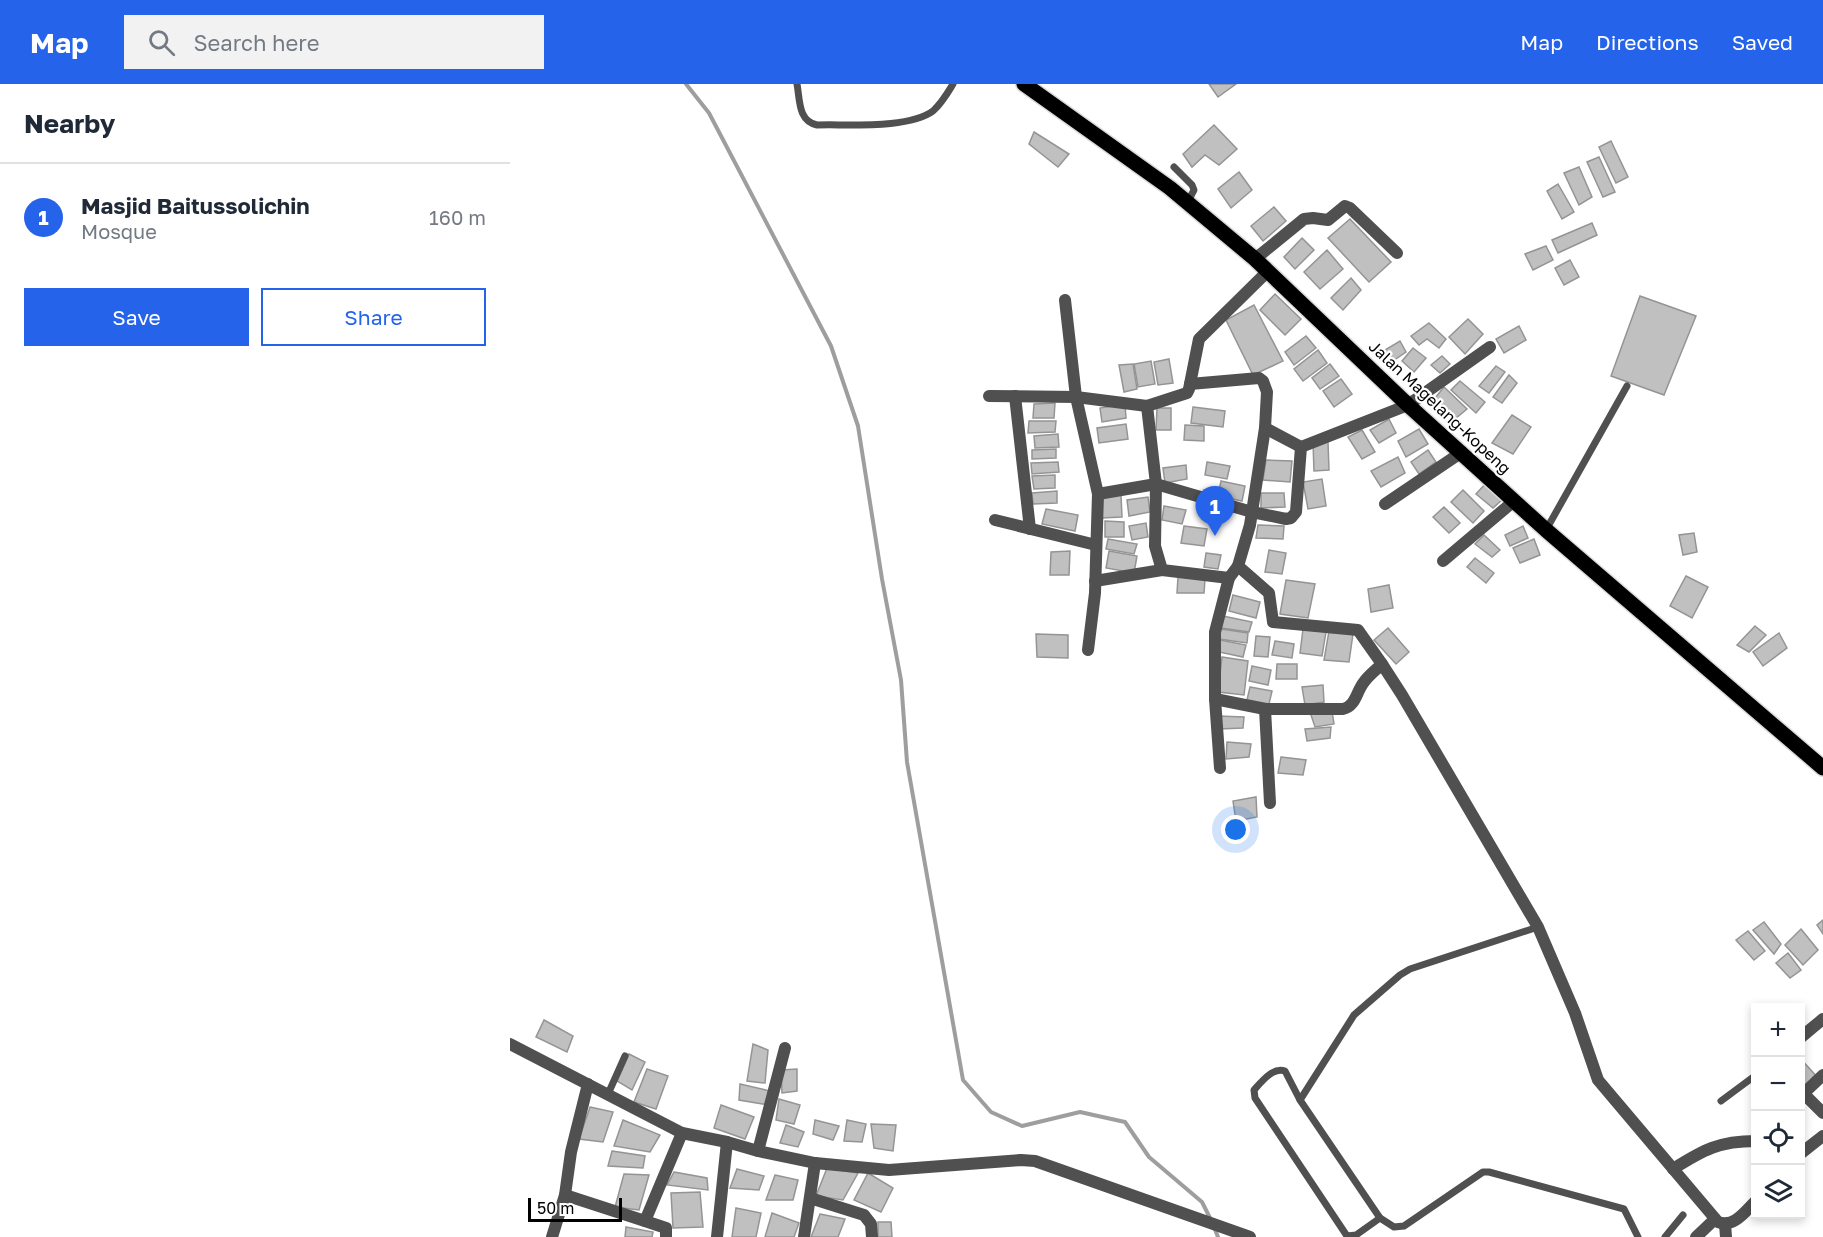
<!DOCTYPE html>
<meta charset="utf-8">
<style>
:root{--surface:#fff;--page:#f2f2f3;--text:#1f2937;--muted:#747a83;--line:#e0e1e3;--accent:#2563eb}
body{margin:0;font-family:"Golos Text",sans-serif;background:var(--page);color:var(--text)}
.controls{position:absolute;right:18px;bottom:18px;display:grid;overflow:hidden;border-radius:0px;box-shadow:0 3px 9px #0003}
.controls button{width:54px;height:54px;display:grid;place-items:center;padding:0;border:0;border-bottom:2px solid var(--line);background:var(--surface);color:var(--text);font:30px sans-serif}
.scale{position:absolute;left:18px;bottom:15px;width:94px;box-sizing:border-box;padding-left:6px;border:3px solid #000;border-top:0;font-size:16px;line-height:21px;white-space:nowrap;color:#000;-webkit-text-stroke:4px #fff;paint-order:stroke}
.you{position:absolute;left:726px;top:746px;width:21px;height:21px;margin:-15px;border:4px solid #fff;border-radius:50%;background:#1a73e8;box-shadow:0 0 0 9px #1a73e833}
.badge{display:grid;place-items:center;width:39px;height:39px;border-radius:50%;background:var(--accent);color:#fff;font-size:20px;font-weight:700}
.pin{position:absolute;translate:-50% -50px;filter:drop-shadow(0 2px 3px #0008)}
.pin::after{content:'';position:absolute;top:32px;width:21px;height:18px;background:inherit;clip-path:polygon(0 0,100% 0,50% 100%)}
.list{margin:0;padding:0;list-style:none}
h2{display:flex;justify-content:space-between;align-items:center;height:78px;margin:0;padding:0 24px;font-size:26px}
h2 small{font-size:20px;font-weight:400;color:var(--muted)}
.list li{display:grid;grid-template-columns:39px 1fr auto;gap:18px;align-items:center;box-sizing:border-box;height:108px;padding:0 24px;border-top:2px solid var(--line)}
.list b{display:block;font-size:22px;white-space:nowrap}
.list p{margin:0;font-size:20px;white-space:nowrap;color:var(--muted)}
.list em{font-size:20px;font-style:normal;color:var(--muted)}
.actions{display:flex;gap:12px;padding:18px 24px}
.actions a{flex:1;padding:14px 0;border:2px solid var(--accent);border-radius:0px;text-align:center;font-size:21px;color:var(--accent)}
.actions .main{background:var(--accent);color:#fff}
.icon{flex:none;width:33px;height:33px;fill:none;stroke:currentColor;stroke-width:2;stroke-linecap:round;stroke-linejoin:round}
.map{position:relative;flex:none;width:1313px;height:1153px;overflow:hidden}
header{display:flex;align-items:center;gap:36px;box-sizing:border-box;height:84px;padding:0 30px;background:var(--accent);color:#fff}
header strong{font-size:28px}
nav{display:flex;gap:33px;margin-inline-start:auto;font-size:21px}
.search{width:420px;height:54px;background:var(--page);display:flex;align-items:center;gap:15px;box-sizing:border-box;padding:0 21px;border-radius:0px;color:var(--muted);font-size:22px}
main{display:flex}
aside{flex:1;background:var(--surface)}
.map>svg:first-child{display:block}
</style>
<header>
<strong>Map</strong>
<div class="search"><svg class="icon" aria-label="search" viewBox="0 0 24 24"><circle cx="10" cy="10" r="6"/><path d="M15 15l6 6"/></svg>Search here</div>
<nav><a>Map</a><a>Directions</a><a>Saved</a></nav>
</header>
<main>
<aside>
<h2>Nearby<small></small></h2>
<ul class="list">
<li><span class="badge">1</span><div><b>Masjid Baitussolichin</b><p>Mosque</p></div><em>160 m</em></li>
</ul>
<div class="actions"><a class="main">Save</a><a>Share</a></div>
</aside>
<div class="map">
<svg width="1313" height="1153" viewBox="0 0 1313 1153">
<rect width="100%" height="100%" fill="#fff"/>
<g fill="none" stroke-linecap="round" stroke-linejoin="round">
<g stroke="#9e9e9e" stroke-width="4">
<path d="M176 0 199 29 321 262 348 342 372 495 391 596 397 678 453 996 481 1028 512 1042 570 1028 615 1038 639 1073 692 1118 701 1136"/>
<path d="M704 1143 708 1153"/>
</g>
</g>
<g fill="#c0c0c0" stroke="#949494" stroke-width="1.5">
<path d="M699 0H726L708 13Z"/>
<path d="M704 41 727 65 709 81 695 71 682 83 673 70Z"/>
<path d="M524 48 559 70 548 83 519 60Z"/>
<path d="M1101 57 1118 93 1106 99 1089 63Z"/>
<path d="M1089 73 1105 108 1093 113 1077 78Z"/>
<path d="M1069 83 1082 113 1069 121 1054 89Z"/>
<path d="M729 88 742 106 721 124 708 105Z"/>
<path d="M1048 100 1064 128 1052 135 1037 107Z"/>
<path d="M764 123 776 137 753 157 741 142Z"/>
<path d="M840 135 881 178 859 198 818 154Z"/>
<path d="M1082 139 1087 151 1048 169 1042 156Z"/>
<path d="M792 154 804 166 785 185 774 173Z"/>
<path d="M1036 162 1043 176 1023 186 1015 170Z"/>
<path d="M817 166 833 185 810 205 794 188Z"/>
<path d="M1060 176 1069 193 1054 201 1045 184Z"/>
<path d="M841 194 851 206 833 226 821 214Z"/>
<path d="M765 210 791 235 775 251 750 226Z"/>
<path d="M1130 212 1186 232 1154 311 1101 292Z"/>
<path d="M744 221 773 277 743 291 716 236Z"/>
<path d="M958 235 973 250 955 270 939 253Z"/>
<path d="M919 239 936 255 929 264 917 255 909 261 901 252Z"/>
<path d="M1009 242 1016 256 994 269 986 255Z"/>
<path d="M796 252 806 264 784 281 775 268Z"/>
<path d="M890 257 896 268 877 281 870 269Z"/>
<path d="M903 264 916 274 904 288 892 277Z"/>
<path d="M808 266 817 279 793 297 784 285Z"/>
<path d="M932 272 940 280 930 289 921 281Z"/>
<path d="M659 275 663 299 648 301 644 278Z"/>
<path d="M641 277 645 300 628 303 624 280Z"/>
<path d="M623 280 627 305 614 308 609 281Z"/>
<path d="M820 280 829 292 810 305 802 294Z"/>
<path d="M986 282 995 288 979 309 969 302Z"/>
<path d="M999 291 1007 299 992 319 983 313Z"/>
<path d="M831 295 842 310 824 323 813 307Z"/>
<path d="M950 297 975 318 966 329 941 306Z"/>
<path d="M934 303 957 325 945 335 925 314Z"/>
<path d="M545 319 544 334H523L524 320Z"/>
<path d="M615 320 616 334 592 338 590 324Z"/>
<path d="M683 323 715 327 713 343 681 339Z"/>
<path d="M647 324H661V346H646Z"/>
<path d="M1002 331 1021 343 1003 370 982 359Z"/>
<path d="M879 335 886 349 869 359 860 346Z"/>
<path d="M519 337H546L545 348 518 349Z"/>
<path d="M616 340 618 355 589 359 587 344Z"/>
<path d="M675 341 694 342V357L674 356Z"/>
<path d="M909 345 918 360 896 373 888 357Z"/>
<path d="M852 346 865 368 852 375 838 353Z"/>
<path d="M548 350 549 363 525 364 524 352Z"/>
<path d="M818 358 819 386 804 387 803 359Z"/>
<path d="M546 365V374L522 375V366Z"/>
<path d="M918 366 926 378 909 390 901 378Z"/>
<path d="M888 373 895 389 871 403 861 387Z"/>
<path d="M756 376 782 377 780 398 753 396Z"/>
<path d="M548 378 549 388 522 390 521 379Z"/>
<path d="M697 378 720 382 717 395 695 391Z"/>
<path d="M676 381 677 395 655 399 653 384Z"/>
<path d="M545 391V404L524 405 522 392Z"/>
<path d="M812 395 816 422 798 425 793 398Z"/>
<path d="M711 397 735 402 732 417 708 412Z"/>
<path d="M977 398 994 414 983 424 966 410Z"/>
<path d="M953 406 974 427 963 439 941 418Z"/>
<path d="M547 407V419L523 420 522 409Z"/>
<path d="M751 409H774L775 423 751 424Z"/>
<path d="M611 411 612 433 592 434V413Z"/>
<path d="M638 413 640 428 619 432 617 416Z"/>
<path d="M654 422 676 426 672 440 652 436Z"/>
<path d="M934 423 950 439 939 449 923 433Z"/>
<path d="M536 425 568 431 565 447 532 440Z"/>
<path d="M595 437 614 438V453H595Z"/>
<path d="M636 439 638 453 622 456 619 442Z"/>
<path d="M748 441 774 442 773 455 746 454Z"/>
<path d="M674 442 697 445 694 462 671 459Z"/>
<path d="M1013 442 1018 454 1000 462 995 451Z"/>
<path d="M1184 449 1187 468 1173 471 1169 451Z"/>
<path d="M974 451 990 466 982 473 965 460Z"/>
<path d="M598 455 627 460 624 470 596 465Z"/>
<path d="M1024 455 1030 471 1010 479 1003 464Z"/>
<path d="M759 466 776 469 772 490 755 488Z"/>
<path d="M560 467 559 491H540L541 468Z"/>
<path d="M599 467 627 472 624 489 596 484Z"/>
<path d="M696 469 711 471 708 485 694 483Z"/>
<path d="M965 474 984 489 976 499 957 483Z"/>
<path d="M1176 492 1198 503 1182 534 1160 522Z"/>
<path d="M668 493 695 495 694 509H667Z"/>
<path d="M776 496 805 500 798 534 770 530Z"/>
<path d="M879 501 883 524 861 528 858 505Z"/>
<path d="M723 511 750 518 746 534 719 527Z"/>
<path d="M713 532 742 538 739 548 711 544Z"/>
<path d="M1245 542 1256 551 1239 568 1227 561Z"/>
<path d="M878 544 899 568 886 580 864 556Z"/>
<path d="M711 545 738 549 737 559 709 555Z"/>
<path d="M793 545 816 548 812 572 790 569Z"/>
<path d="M819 547 843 550 839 578 814 576Z"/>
<path d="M1269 549 1277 564 1253 582 1243 568Z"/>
<path d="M526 550 558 551V574L527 573Z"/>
<path d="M746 552 760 553 758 573 744 572Z"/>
<path d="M710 556 736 561 733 573 709 568Z"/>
<path d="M765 557 784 560 782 574 762 571Z"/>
<path d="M712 573 738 577 734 611 708 608Z"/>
<path d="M767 580H787V595H766Z"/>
<path d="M742 582 761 586 758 601 739 597Z"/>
<path d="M813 601 814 618 795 621 792 603Z"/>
<path d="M740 603 762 607 759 620 737 616Z"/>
<path d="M822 627 824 640 805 643 800 628Z"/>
<path d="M708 632 734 633 733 644 709 645Z"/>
<path d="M821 643 820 654 797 657 795 645Z"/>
<path d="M717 658 741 660 739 673 716 675Z"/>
<path d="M771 673 796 676 793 691 768 689Z"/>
<path d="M746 713 747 733 726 737 723 717Z"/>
<path d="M1313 836V850L1307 841Z"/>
<path d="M1254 838 1271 860 1264 870 1243 846Z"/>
<path d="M1291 845 1308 866 1293 881 1275 861Z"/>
<path d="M1238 847 1255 867 1244 876 1226 856Z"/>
<path d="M1278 869 1291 886 1280 894 1266 879Z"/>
<path d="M34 936 63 952 57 968 26 953Z"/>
<path d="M243 960 258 966 255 999 237 997Z"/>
<path d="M119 970 135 978 122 1006 107 997Z"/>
<path d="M1290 974 1308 994 1295 1006 1290 1000Z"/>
<path d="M137 985 158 992 146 1025 124 1018Z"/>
<path d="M287 985V1007L272 1009 271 986Z"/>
<path d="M230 1000 260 1007 259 1021 229 1016Z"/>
<path d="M269 1015 290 1021 284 1040 266 1036Z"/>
<path d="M211 1021 244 1033 235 1055 204 1044Z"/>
<path d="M80 1023 103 1028 93 1058 69 1055Z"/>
<path d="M113 1036 150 1051 140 1068 104 1062Z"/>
<path d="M305 1036 329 1042 323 1056 303 1050Z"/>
<path d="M337 1036 356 1040 352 1058 334 1057Z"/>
<path d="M361 1040 386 1041 383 1067 364 1064Z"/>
<path d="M276 1041 294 1048 288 1063 270 1059Z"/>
<path d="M102 1067 135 1072 133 1084 98 1082Z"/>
<path d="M317 1084 348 1089 333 1116 306 1112Z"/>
<path d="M227 1085 254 1092 249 1106 220 1104Z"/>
<path d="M164 1088 197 1094 198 1106 157 1101Z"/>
<path d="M358 1089 383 1104 371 1128 344 1116Z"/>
<path d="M114 1090 139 1091 129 1126 105 1123Z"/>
<path d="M265 1091 288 1096 283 1116H256Z"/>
<path d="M190 1108 193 1143 163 1144 161 1109Z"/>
<path d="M226 1124 251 1129 246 1153H222Z"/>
<path d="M262 1129 289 1139 284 1153H255Z"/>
<path d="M310 1130 335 1135 328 1153H301Z"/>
<path d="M368 1138H381L382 1153H368Z"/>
<path d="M116 1143 143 1148 142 1153H115Z"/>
</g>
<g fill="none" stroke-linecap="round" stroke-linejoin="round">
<g stroke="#dbdbdb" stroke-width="18">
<path id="primary" d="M514 0 660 104 745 175 898 321 1036 446 1313 684"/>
</g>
<g stroke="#505050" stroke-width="7">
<path d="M287 0C290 16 288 37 307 41 337 40 399 45 423 27 432 19 437 10 443 0"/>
<path d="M664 83 682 101 684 106 677 119"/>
<path d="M1036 446 1117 302"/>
<path d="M1028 843 900 885 890 891 844 931 790 1016 870 1134 884 1143 894 1142 973 1088H979L1114 1125 1128 1153"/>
<path d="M98 1010 115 972"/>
<path d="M790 1016 775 987C763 983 752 997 744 1006L745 1014 837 1152 846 1151 870 1134"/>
<path d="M1211 1017 1246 991"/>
<path d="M1155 1153 1173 1131"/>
</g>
<g stroke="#505050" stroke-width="12">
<path d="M745 175 794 135 803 134 818 136 835 122 840 124 887 169"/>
<path d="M555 216 566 313 588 410 646 400 742 428 776 435 781 434 786 428 791 363 898 321 980 263"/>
<path d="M680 300 749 294 753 297 757 308 755 344 740 441 728 482 719 494 705 548V615L710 684"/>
<path d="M479 312 566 313 637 322 677 309 679 305 689 255 758 187"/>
<path d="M505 312 520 445"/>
<path d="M637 322 646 400 645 462 652 486 719 494"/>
<path d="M755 344 791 363"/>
<path d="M875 420 952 368"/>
<path d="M485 436 586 461"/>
<path d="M933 477 1004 417"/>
<path d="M728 482 759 509 763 538 848 546 872 580"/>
<path d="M585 497 652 486"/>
<path d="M578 566 585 509 588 410"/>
<path d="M705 615 755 625H833C846 622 846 608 854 598 859 591 866 586 872 580L892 611 1028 843 1065 929 1088 996 1208 1138C1225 1144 1235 1127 1246 1117"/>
<path d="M755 625 760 719"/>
<path d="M1290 954 1313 935"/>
<path d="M0 960 172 1049 217 1058 248 1067 305 1079 379 1086 511 1076 525 1077 740 1153"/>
<path d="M1290 1006 1313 1029"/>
<path d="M1294 1009 1313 991"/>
<path d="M248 1067 275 964"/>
<path d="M1290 1070 1313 1052"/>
<path d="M1163 1085C1193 1066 1209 1057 1246 1057"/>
<path d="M55 1111 135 1137 172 1049"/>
<path d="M300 1114 354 1131 361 1140 362 1153"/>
<path d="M135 1137 156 1144V1153"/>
<path d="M1215 1140 1216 1153"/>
<path d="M42 1153 55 1111 61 1068 78 1000"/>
<path d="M207 1153 217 1058"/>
<path d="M294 1153 305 1079"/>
<path d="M1186 1153 1205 1135"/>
</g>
<use href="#primary" stroke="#000" stroke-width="15"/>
</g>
<g text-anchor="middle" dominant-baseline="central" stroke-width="4.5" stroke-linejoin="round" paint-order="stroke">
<g font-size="16" fill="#000" stroke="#fff">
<text transform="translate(930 323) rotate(43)">Jalan Magelang-Kopeng</text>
</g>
</g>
</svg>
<div class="controls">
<button>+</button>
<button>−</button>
<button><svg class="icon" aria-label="locate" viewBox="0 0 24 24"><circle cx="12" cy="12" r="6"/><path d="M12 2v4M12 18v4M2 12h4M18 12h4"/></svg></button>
<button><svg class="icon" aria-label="layers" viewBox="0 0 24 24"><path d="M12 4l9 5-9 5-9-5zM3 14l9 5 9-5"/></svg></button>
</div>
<div class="scale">50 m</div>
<div class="you"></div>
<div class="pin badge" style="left:705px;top:452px">1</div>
</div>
</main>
